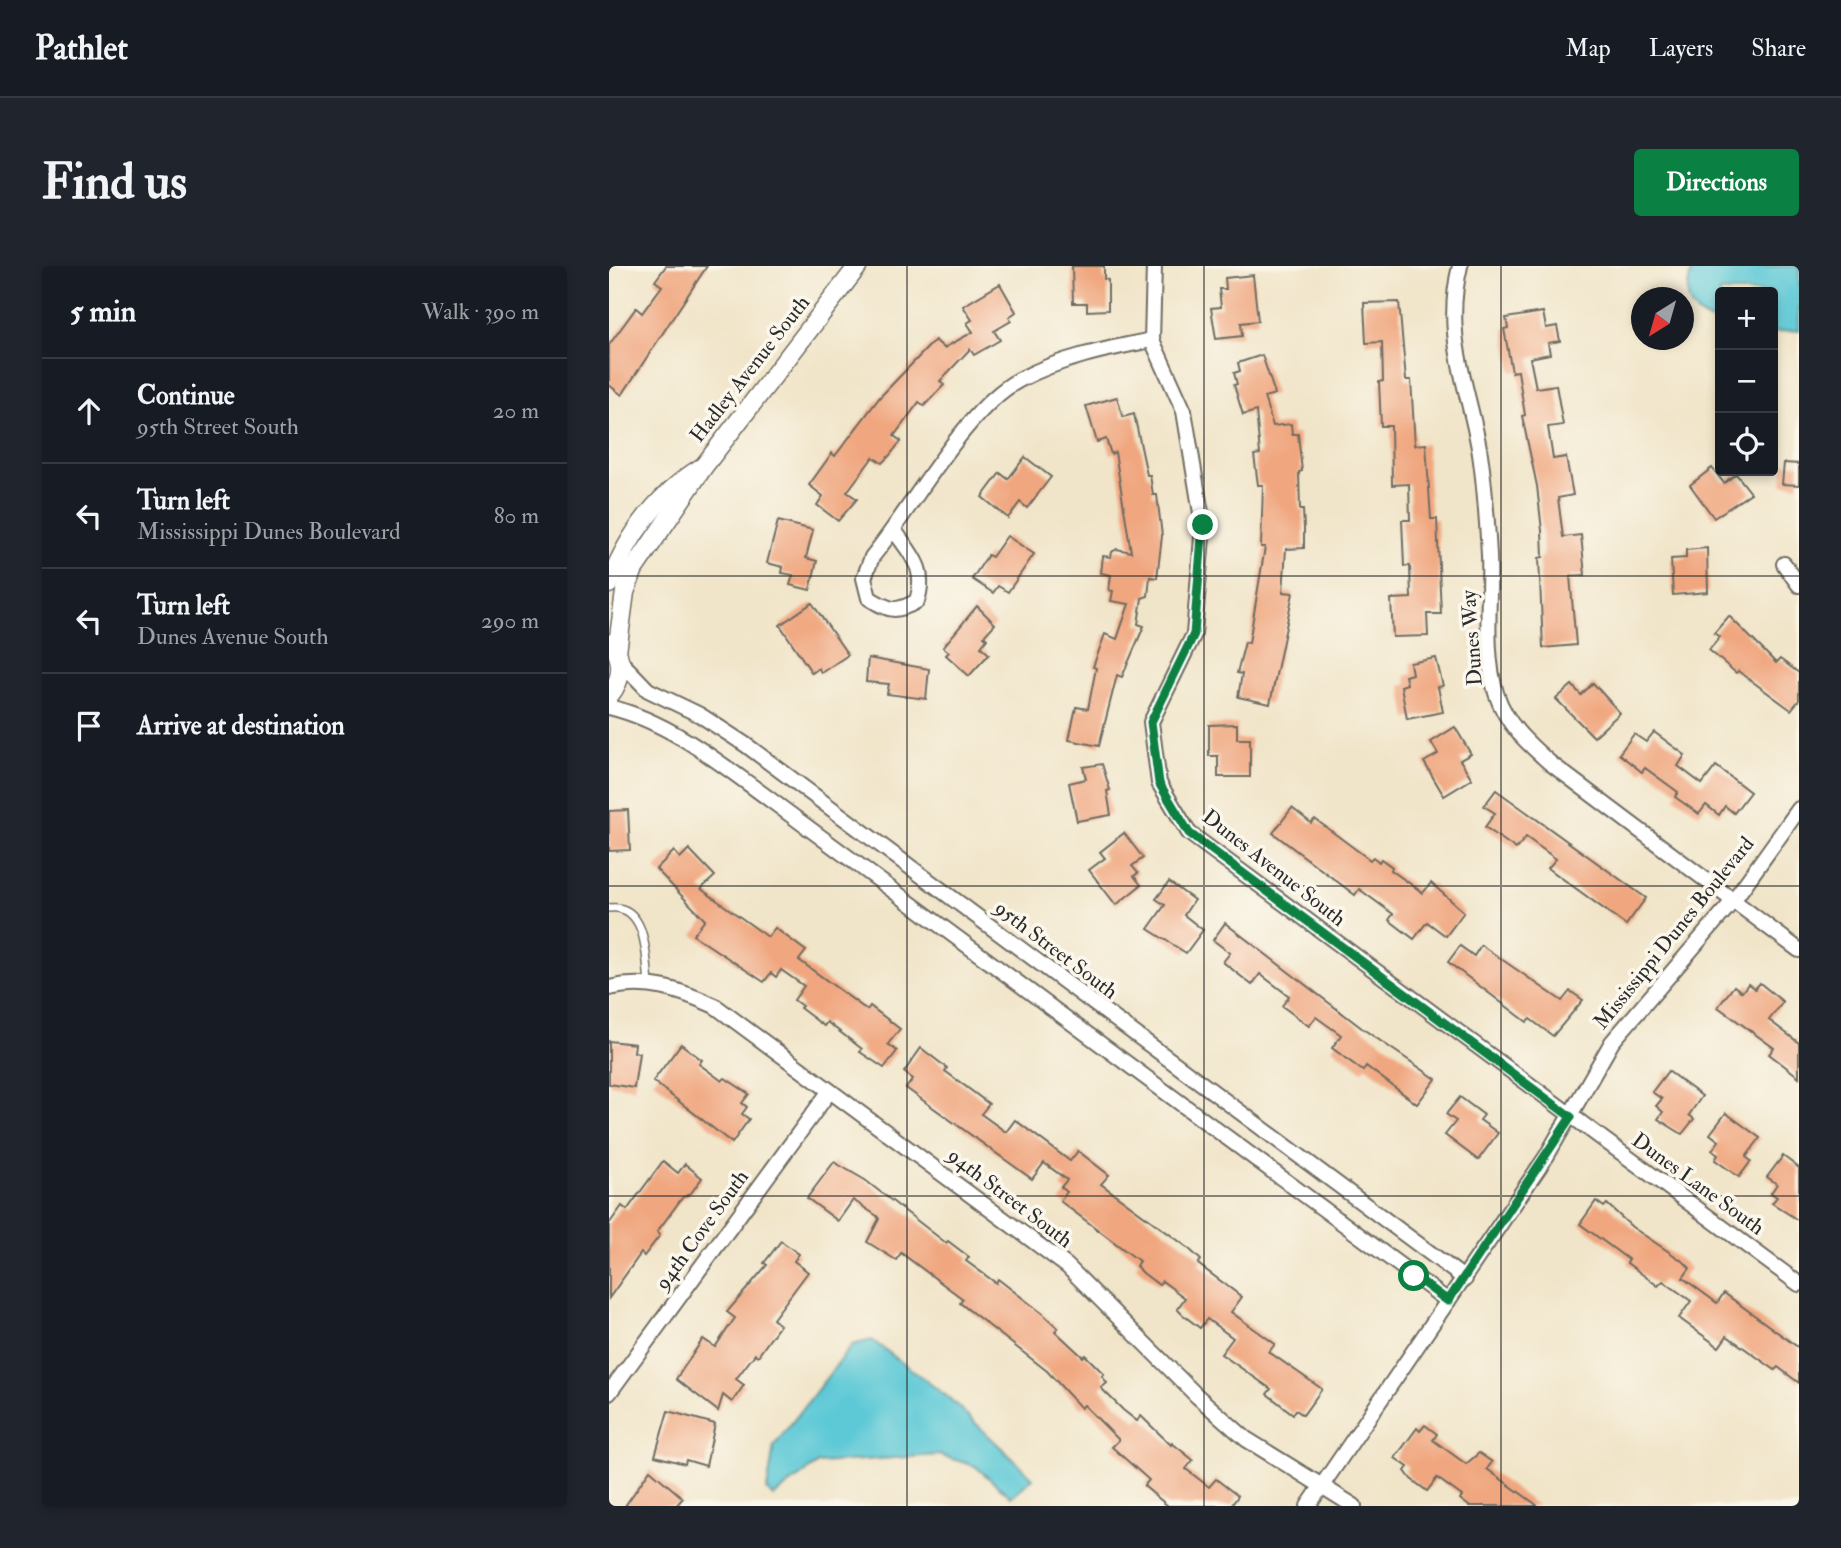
<!DOCTYPE html>
<meta charset="utf-8">
<style>
:root{--surface:#171b24;--page:#20242c;--text:#f1f3f6;--muted:#9ea1a6;--line:#363941;--accent:#0b8043}
body{margin:0;font-family:"IM FELL Double Pica",serif;background:var(--page);color:var(--text)}
.controls{position:absolute;right:21px;top:21px;display:grid;overflow:hidden;border-radius:7px;box-shadow:0 4px 10px #0003}
.controls button{width:63px;height:63px;display:grid;place-items:center;padding:0;border:0;border-bottom:2px solid var(--line);background:var(--surface);color:var(--text);font:35px sans-serif}
.compass{position:absolute;left:1022px;top:21px;width:63px;height:63px;border-radius:50%;background:var(--surface);box-shadow:0 4px 10px #0003;rotate:217deg}
.stop{position:absolute;width:21px;height:21px;margin:-16px;border:5px solid #0b8043;border-radius:50%;background:#fff}
.stop.end{background:#0b8043;border-color:#fff;box-shadow:0 2px 7px #0008}
.list{margin:0;padding:0;list-style:none}
h2{display:flex;justify-content:space-between;align-items:center;height:91px;margin:0;padding:0 28px;font-size:30px}
h2 small{font-size:23px;font-weight:400;color:var(--muted)}
.list li{display:grid;grid-template-columns:46px 1fr auto;gap:21px;align-items:center;box-sizing:border-box;height:105px;padding:0 28px;border-top:2px solid var(--line)}
.list b{display:block;font-size:26px;white-space:nowrap}
.list p{margin:0;font-size:23px;white-space:nowrap;color:var(--muted)}
.list em{font-size:23px;font-style:normal;color:var(--muted)}
.icon{flex:none;width:38px;height:38px;fill:none;stroke:currentColor;stroke-width:2;stroke-linecap:round;stroke-linejoin:round}
.map{position:relative;flex:none;width:1190px;height:1240px;overflow:hidden;border-radius:7px}
header{display:flex;align-items:center;gap:42px;box-sizing:border-box;height:98px;padding:0 35px;background:var(--surface);border-bottom:2px solid var(--line)}
header strong{font-size:33px}
nav{display:flex;gap:38px;margin-inline-start:auto;font-size:24px}
.intro{display:flex;align-items:center;justify-content:space-between;box-sizing:border-box;height:168px;padding:0 42px}
h1{margin:0;font-size:49px}
.button{padding:18px 32px;border-radius:7px;background:var(--accent);color:#fff;font-size:24px;font-weight:700}
main{display:flex;gap:42px;padding:0 42px}
aside{flex:1;background:var(--surface);border-radius:7px;box-shadow:0 4px 10px #0003}
.map>svg:first-child{display:block}
</style>
<header>
<strong>Pathlet</strong>
<nav><a>Map</a><a>Layers</a><a>Share</a></nav>
</header>
<div class="intro"><h1>Find us</h1><a class="button">Directions</a></div>
<main>
<aside>
<h2>5 min<small>Walk · 390 m</small></h2>
<ul class="list">
<li><svg class="icon" aria-label="ahead" viewBox="0 0 24 24"><path d="M12 20V5M6 11l6-6 6 6"/></svg><div><b>Continue</b><p>95th Street South</p></div><em>20 m</em></li>
<li><svg class="icon" aria-label="left" viewBox="0 0 24 24"><path d="M17 20v-9H6M10 6l-5 5 5 5"/></svg><div><b>Turn left</b><p>Mississippi Dunes Boulevard</p></div><em>80 m</em></li>
<li><svg class="icon" aria-label="left" viewBox="0 0 24 24"><path d="M17 20v-9H6M10 6l-5 5 5 5"/></svg><div><b>Turn left</b><p>Dunes Avenue South</p></div><em>290 m</em></li>
<li><svg class="icon" aria-label="arrive" viewBox="0 0 24 24"><path d="M6 21V4h12l-3 4 3 4H6"/></svg><div><b>Arrive at destination</b></div></li>
</ul>
</aside>
<div class="map">
<svg width="1190" height="1240" viewBox="0 0 1190 1240">
<rect width="100%" height="100%" fill="#fbf7ec"/>
<filter id="ink" filterUnits="userSpaceOnUse"><feTurbulence type="fractalNoise" baseFrequency=".0143" numOctaves="2"/><feDisplacementMap in="SourceGraphic" scale="14" xChannelSelector="R" yChannelSelector="G"/><feConvolveMatrix kernelMatrix="1 2 1 2 8 2 1 2 1" color-interpolation-filters="sRGB"/></filter>
<filter id="wash" filterUnits="userSpaceOnUse"><feTurbulence type="fractalNoise" baseFrequency=".00686" numOctaves="4" result="noise"/><feDisplacementMap in="SourceGraphic" scale="28" xChannelSelector="R" yChannelSelector="G"/><feGaussianBlur stdDeviation="1.57" result="paint"/><feColorMatrix in="noise" values="0 0 0 0 0 0 0 0 0 0 0 0 0 0 0 0 0 1.4 0 .05"/><feComposite in="paint" operator="in"/></filter>
<g filter="url(#wash)">
<rect width="100%" height="100%" fill="#f1e5c9"/>
<g fill="#5dc9d6" stroke="#447a80" stroke-width="2">
<path d="M1084 0H1190V64L1164 66V26H1111V58C1077 47 1073 33 1084 0Z"/>
<path d="M263 1074 340 1132 424 1212 402 1231 366 1200 330 1189 209 1197 164 1231 158 1224 165 1180 243 1079Z"/>
</g>
<g id="blocks">
<g fill="#f0a780">
<path d="M57 0H98L13 129 0 119V79L27 42 33 47 53 20 46 15Z"/>
<path d="M463 0H495V13L499 14V44L478 45V37H464Z"/>
<path d="M644 9 649 55 632 57 633 70 607 73 602 42 612 41 610 23H617L616 12Z"/>
<path d="M391 18 407 46 400 51 402 55 385 65 391 74 365 89 361 83 331 115 335 119 315 140 310 136 285 170 292 175 281 189 273 197 264 191 238 226 248 233 229 255 208 239 214 230 200 219 223 187 226 190 271 131 326 74 335 82 364 66 358 57 363 54 354 40Z"/>
<path d="M790 36 797 114H802L806 179 817 178 822 253H828L832 348H818L819 370 784 371 782 333 802 332 801 300H795L793 254H801L800 218 783 219 782 160H772L770 116 774 115 773 76 757 77 755 37Z"/>
<path d="M934 46 937 62 948 60 951 75 939 77 941 88 921 92 927 122 947 119 954 159 939 161 944 193 957 191 964 229 949 232 954 271 972 269 976 309 961 310 967 379 934 382 930 292 934 291 933 265 928 220 913 150 916 149 909 105 903 106 895 63 899 62 897 52Z"/>
<path d="M653 89 666 128 655 131 664 160 682 158 683 168H689L693 205 690 206 691 244H694L695 262V282L677 283 674 326 684 327 661 438 629 431 633 408 628 407 636 376 640 377 656 281H652L654 219H649L645 189 651 188 647 145 634 149 625 119 628 118 625 107 631 105 629 97Z"/>
<path d="M508 131 514 151 525 148 538 209H541L544 229H548L553 270 548 312 541 311 539 330 533 332 529 358 535 360 513 411 508 409 490 480 460 474 467 441 479 443 487 402 484 401 496 368 508 373 520 338 502 335 504 325 500 324 502 309 492 307 494 290 502 291 503 286 508 283 522 286 506 186 502 188 497 173 488 176 477 140Z"/>
<path d="M416 191 442 211 418 242 411 236 399 252 373 231 391 207 399 213Z"/>
<path d="M1175 197 1190 198V219L1173 218Z"/>
<path d="M1103 202 1115 217 1127 208 1142 227 1105 252 1081 219Z"/>
<path d="M169 255 204 264 197 292 208 295 201 324 181 319 184 309 173 307 174 301 158 297Z"/>
<path d="M398 270 425 288 399 326 389 320 384 327 363 313 379 289 383 291Z"/>
<path d="M1098 282 1099 326 1064 329 1062 293 1077 292V284Z"/>
<path d="M203 337 239 389 212 407 210 402 203 407 171 359Z"/>
<path d="M368 340 386 358 375 370 378 373 372 381 380 388 360 410 337 389 340 386 334 381Z"/>
<path d="M1120 350 1167 397 1171 393 1190 407V434L1182 444 1129 405 1127 407 1100 384 1111 371 1105 367Z"/>
<path d="M259 392 320 403 317 433 278 428 280 418 257 416Z"/>
<path d="M827 392 834 420 829 421 834 446 798 453 792 420 798 418 796 410 803 408 801 397Z"/>
<path d="M984 417 1011 447 985 471 947 433 963 419 972 429Z"/>
<path d="M628 458V473H641V511H609V490H600V459Z"/>
<path d="M846 461 862 488 851 494 863 513 835 530 815 496 829 488 822 476Z"/>
<path d="M1045 466 1076 489 1069 500 1093 518 1107 500 1141 526 1125 547 1116 540 1110 549 1097 539 1090 548 1066 531 1069 526 1036 502 1033 506 1010 488 1025 468 1037 476Z"/>
<path d="M493 498 501 524 498 525 502 549 468 555 460 517 477 513 474 501Z"/>
<path d="M887 524 1037 632 1017 659 939 602 947 593 917 571 907 583 876 561 886 547 875 540Z"/>
<path d="M683 542 702 557 706 553 761 594 764 591 770 596 772 593 783 601 782 604 814 627 822 617 855 646 837 670 818 656 805 673 780 654 784 648 750 623 746 629 664 567Z"/>
<path d="M19 544 21 584 0 585V545Z"/>
<path d="M515 567 534 592 523 600 529 607 525 610 532 619 507 639 480 604 496 592 491 586Z"/>
<path d="M80 583 106 610 92 623 159 671 166 662 197 685 190 694 258 744 261 740 291 763 279 778 288 785 275 802 251 786 253 783 218 756 215 760 191 742 193 740 185 734 195 720 172 704 167 711 162 707 155 716 84 669 96 654 47 603 65 585 71 592Z"/>
<path d="M560 616 585 634 575 649 594 664 577 687 539 663 556 639 547 633Z"/>
<path d="M616 657 754 763 827 813 808 838 757 800 754 805 723 782 732 769 707 751 700 760 673 740 680 730 651 708 643 719 614 696 621 687 604 674Z"/>
<path d="M872 679 953 735 961 725 974 734 944 770 921 753 918 756 839 696 851 680 865 690Z"/>
<path d="M1151 717 1174 736 1160 754 1190 777V811L1160 788 1165 782 1109 741 1125 720 1133 726 1139 718 1146 723Z"/>
<path d="M0 775 26 778 25 786 30 787 25 822 0 818Z"/>
<path d="M72 778 93 794 90 798 113 815 116 812 140 828 133 837 138 841 133 848 140 853 123 877 44 815Z"/>
<path d="M312 782 338 802 336 805 380 838 372 848 397 866 406 854 461 895 469 885 500 909 492 918 578 981 592 994 589 998 633 1031 622 1046 666 1078 660 1086 713 1123 694 1149 687 1144 684 1148 658 1128 662 1123 612 1088 624 1072 598 1053 591 1062 574 1049 568 1043 576 1032 553 1015 550 1019 534 1007 527 1000 530 995 451 935 458 926 452 921 458 914 435 897 423 913 297 822 304 813 295 806Z"/>
<path d="M1059 805 1093 830 1080 849 1085 853 1073 868 1049 853 1054 846 1047 840 1053 833 1043 826Z"/>
<path d="M851 831 875 849 871 854 889 867 869 894 836 869 847 855 837 848Z"/>
<path d="M1117 847 1151 872 1137 891 1142 895 1130 911 1106 894 1109 889 1103 884 1110 875 1101 868Z"/>
<path d="M1174 890 1190 902V955L1163 937 1168 931 1162 927 1168 918 1158 911Z"/>
<path d="M54 895 69 907 76 898 93 912 82 927 73 932 48 966 51 969 35 990 32 987 0 1032V958L13 940 18 944Z"/>
<path d="M225 896 256 914 337 977 339 975 360 991 357 995 387 1017 389 1013 434 1048 449 1062 446 1065 474 1091 476 1089 495 1108 493 1110 498 1117 492 1122 514 1144 528 1155 532 1150 562 1179 563 1177 584 1194 577 1203 600 1221 607 1213 629 1230 622 1240H559L535 1220 540 1214 503 1181 510 1174 475 1139 472 1142 438 1105 351 1037 354 1033 292 987 287 994 258 976 270 953 268 950 244 934 229 955 198 932Z"/>
<path d="M987 935 995 941 998 938 1023 961 1075 996 1081 1002 1074 1012 1108 1037 1115 1027 1190 1082V1117L1169 1101 1166 1104 1118 1070 1110 1081 1070 1052 1082 1035 1054 1015 1049 1020 1018 997 1020 994 971 958Z"/>
<path d="M172 975 190 988 185 995 199 1006 164 1053 171 1059 149 1090 146 1088 127 1113 135 1119 123 1136 114 1129 109 1145 67 1113 94 1073 106 1081 126 1052 118 1046 158 999 155 997Z"/>
<path d="M59 1145 106 1158 97 1200 77 1194 76 1198 46 1190Z"/>
<path d="M816 1159 828 1168 824 1174 857 1198 870 1187 883 1196 878 1203 929 1240H860L851 1233 853 1230 828 1212 818 1225 802 1213 796 1205 799 1201 786 1192 808 1162 811 1165Z"/>
<path d="M41 1204 74 1232 67 1240H16Z"/>
</g>
</g>
</g>
<g filter="url(#ink)">
<use href="#blocks" fill-opacity="0" stroke="#706c62" stroke-width="2"/>
<g fill="none" stroke-linecap="round" stroke-linejoin="round">
<g stroke="#706c62" stroke-width="10">
<path id="service" d="M0 642C39 637 37 693 40 718"/>
</g>
<g stroke="#706c62" stroke-width="18">
<g id="minor">
<path d="M545 0 543 74 575 145 594 259 585 368 542 456 550 517 580 567 1190 1018"/>
<path d="M851 0C834 69 858 116 870 182 876 217 878 254 880 289 882 333 874 384 887 427 897 458 917 476 941 497L1190 684"/>
<path d="M285 264C303 290 318 302 308 335 287 347 281 345 260 332L255 312 263 291C303 242 357 142 410 114 451 92 497 83 543 74"/>
<path d="M1175 298 1190 319"/>
<path d="M11 395 39 424 91 449 137 479 856 1013"/>
<path d="M0 441C62 456 112 498 163 535L839 1035"/>
<path d="M0 722C39 713 71 724 106 740L458 1000 588 1130 637 1173 745 1240"/>
<path d="M0 1127 220 826"/>
<path d="M699 1240 937 891 1003 776 1124 635 1190 543"/>
</g>
</g>
<g stroke="#706c62" stroke-width="21">
<g id="tertiary">
<path d="M0 318C19 269 47 230 92 202"/>
<path d="M8 386 16 326 25 303 95 200 249 0"/>
<path d="M0 430C14 413 15 395 3 377"/>
</g>
</g>
<use href="#service" stroke="#fff" stroke-width="7"/>
<use href="#minor" stroke="#fff" stroke-width="14"/>
<use href="#tertiary" stroke="#fff" stroke-width="18"/>
</g>
</g>
<g fill="none" stroke-linecap="round" stroke-linejoin="round" filter="url(#ink)">
<path stroke="#0b8043" stroke-width="9" d="M594 259 585 368 542 456 550 517 580 567 962 851 839 1035 805 1010"/>
</g>
<path fill="none" stroke="#2b2b2b" stroke-width="2" stroke-opacity="0.55" d="M298 0V1240M595 0V1240M892 0V1240M0 310H1190M0 620H1190M0 930H1190"/>
<g text-anchor="middle" dominant-baseline="central" stroke-width="7" stroke-linejoin="round" paint-order="stroke">
<g font-size="21" fill="#2b2b2b" stroke="#fbf7ec">
<text transform="translate(141 103) rotate(-52)">Hadley Avenue South</text>
<text transform="translate(863 372) rotate(-94)">Dunes Way</text>
<text transform="translate(665 602) rotate(38)">Dunes Avenue South</text>
<text transform="translate(1065 667) rotate(-51)">Mississippi Dunes Boulevard</text>
<text transform="translate(447 684) rotate(37)">95th Street South</text>
<text transform="translate(1089 918) rotate(36)">Dunes Lane South</text>
<text transform="translate(401 932) rotate(37)">94th Street South</text>
<text transform="translate(93 964) rotate(-54)">94th Cove South</text>
</g>
</g>
</svg>
<div class="controls">
<button>+</button>
<button>−</button>
<button><svg class="icon" aria-label="locate" viewBox="0 0 24 24"><circle cx="12" cy="12" r="6"/><path d="M12 2v4M12 18v4M2 12h4M18 12h4"/></svg></button>
</div>
<svg class="compass" viewBox="-18 -18 36 36"><path d="M0-13l5 13h-10z" fill="#e53935"/><path d="M0 13l5-13h-10z" fill="#9ea1a6"/></svg>
<div class="stop" style="left:805px;top:1010px"></div>
<div class="stop end" style="left:594px;top:259px"></div>
</div>
</main>
